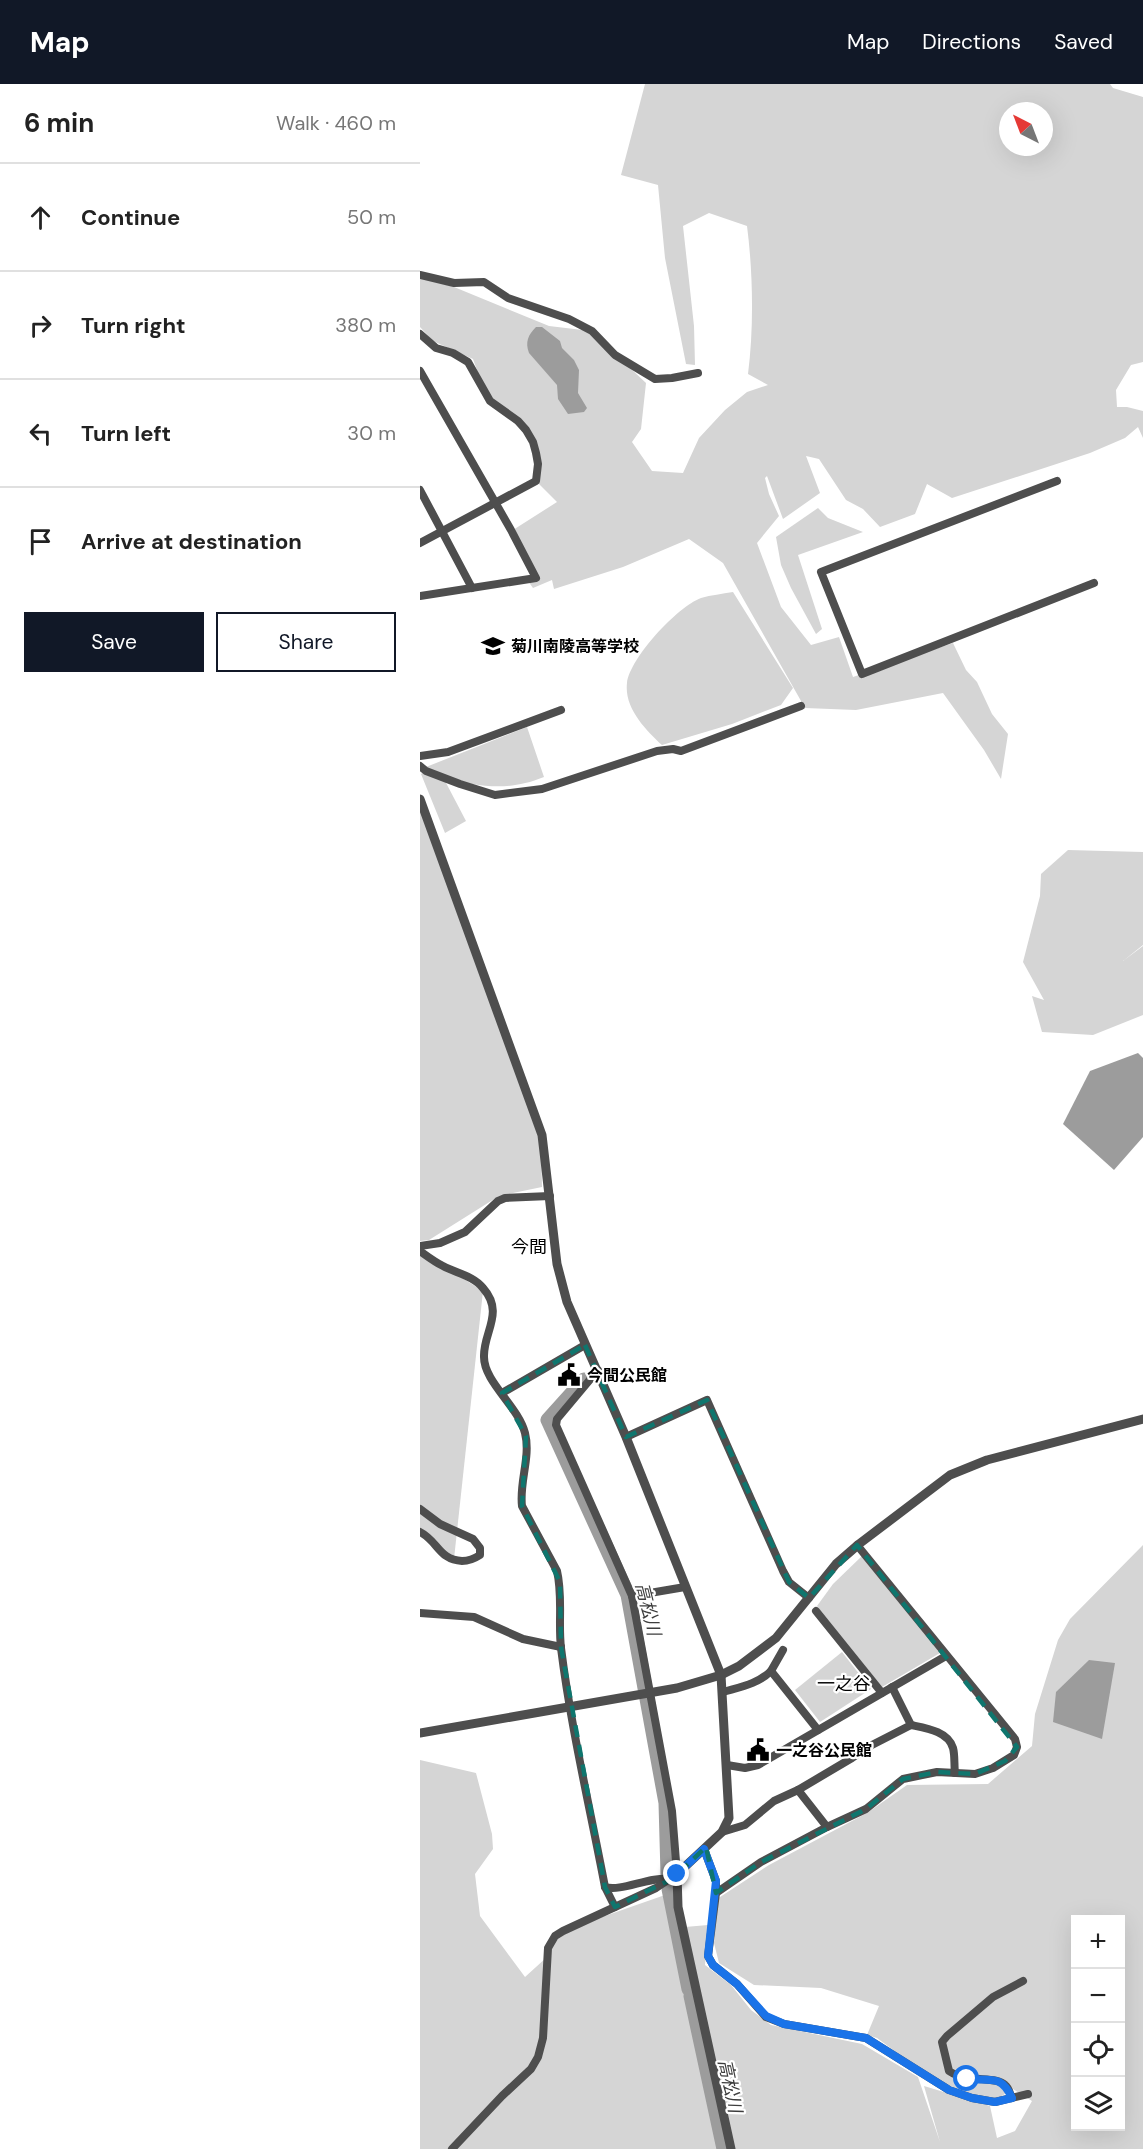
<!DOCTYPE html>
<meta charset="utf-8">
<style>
:root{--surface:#fff;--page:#f2f2f2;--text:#222;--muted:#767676;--line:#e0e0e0;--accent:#111827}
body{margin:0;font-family:"DM Sans","Noto Sans JP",sans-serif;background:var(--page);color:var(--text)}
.controls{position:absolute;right:18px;bottom:18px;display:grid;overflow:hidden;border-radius:0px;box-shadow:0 6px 24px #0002}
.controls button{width:54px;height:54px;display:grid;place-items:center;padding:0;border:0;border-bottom:2px solid var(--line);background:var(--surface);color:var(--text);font:30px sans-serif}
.compass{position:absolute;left:579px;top:18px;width:54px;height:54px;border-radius:50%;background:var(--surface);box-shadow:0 6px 24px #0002;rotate:318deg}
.stop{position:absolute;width:18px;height:18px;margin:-14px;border:4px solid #1a73e8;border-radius:50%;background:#fff}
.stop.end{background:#1a73e8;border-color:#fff;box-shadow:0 2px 6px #0008}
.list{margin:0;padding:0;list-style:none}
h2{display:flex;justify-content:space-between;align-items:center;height:78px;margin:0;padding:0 24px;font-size:26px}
h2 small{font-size:20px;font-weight:400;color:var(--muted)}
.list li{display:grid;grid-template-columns:39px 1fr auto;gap:18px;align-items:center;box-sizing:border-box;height:108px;padding:0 24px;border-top:2px solid var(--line)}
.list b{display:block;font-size:22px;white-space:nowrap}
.list em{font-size:20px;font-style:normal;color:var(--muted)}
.actions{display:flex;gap:12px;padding:18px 24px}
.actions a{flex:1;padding:14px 0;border:2px solid var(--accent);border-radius:0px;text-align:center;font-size:21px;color:var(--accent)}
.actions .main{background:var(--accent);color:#fff}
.icon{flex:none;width:33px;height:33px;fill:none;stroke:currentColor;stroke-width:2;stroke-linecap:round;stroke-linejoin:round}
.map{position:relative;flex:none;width:723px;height:2065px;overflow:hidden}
header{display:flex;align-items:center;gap:36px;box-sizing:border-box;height:84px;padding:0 30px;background:var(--accent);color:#fff}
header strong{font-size:28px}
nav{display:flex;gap:33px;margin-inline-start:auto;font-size:21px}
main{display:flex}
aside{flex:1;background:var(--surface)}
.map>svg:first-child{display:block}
</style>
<header>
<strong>Map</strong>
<nav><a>Map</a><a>Directions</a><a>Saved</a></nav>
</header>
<main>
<aside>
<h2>6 min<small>Walk · 460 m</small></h2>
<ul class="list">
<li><svg class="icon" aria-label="ahead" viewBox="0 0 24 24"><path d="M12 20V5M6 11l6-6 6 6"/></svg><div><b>Continue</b></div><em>50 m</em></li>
<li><svg class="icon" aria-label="right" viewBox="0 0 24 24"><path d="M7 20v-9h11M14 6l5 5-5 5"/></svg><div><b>Turn right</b></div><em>380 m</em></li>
<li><svg class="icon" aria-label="left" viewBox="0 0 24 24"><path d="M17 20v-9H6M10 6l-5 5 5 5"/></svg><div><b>Turn left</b></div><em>30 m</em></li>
<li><svg class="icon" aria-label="arrive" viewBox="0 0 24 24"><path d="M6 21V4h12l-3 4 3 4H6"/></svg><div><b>Arrive at destination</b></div></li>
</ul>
<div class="actions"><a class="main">Save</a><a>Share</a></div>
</aside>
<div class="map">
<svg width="723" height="2065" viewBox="0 0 723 2065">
<rect width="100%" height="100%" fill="#fff"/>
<g fill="#d5d5d5" fill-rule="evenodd">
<path d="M225 0H690L693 4 723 13V278L711 281 696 306 697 323H707L723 327V354L718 343 705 354 670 369 532 414 507 400 495 430 460 443 443 425 426 416 399 375 386 372 400 409 363 435 347 392 345 394 349 410 359 432 337 459 361 523 391 561 419 553 433 593 533 559 546 586 557 598 572 630 588 650 581 695 564 666 523 609 436 626 385 624 303 479 269 455 203 483 134 505 132 496 113 504 108 497 115 493 93 446 137 418 116 397 115 360 96 336 65 308 53 275 13 257 0 243V189L129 242 171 247 226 299 221 345 212 358 232 387 263 389 279 354 305 326 327 308 348 301 328 290C334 244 333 188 327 142L289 129 263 142 274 242 275 281 266 280 245 174 238 101 201 91ZM588 27H624V63H588Z"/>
<path d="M398 424 408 434 443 448 378 471 402 545 396 550 371 504 361 481 356 453Z"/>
<path d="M313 508 373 604 361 621 312 640 242 661C226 646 204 624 207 599 210 574 257 523 281 514 291 511 302 510 313 508Z"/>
<path d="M107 643 124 693C87 708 61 702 24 695L46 737 25 749 1 690 6 687V683Z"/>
<path d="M0 724 121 1056 122 1103 79 1112 9 1156 0 1157Z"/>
<path d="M648 766 723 768V861L703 877 723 862V931L673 951 622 948 612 912 624 916 603 878 620 812 621 790Z"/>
<path d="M0 1172 18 1179 63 1207 34 1475 0 1449Z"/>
<path d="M723 1461V2065H0V1676L56 1689 72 1750 73 1765 55 1790 60 1832 105 1893 127 1873 135 1857 147 1849 182 1833 245 1811 258 1881 283 1937 265 1843 288 1841 285 1881 311 1901 331 1926 351 1941 442 1960 498 1993 520 2058 504 2002 570 2022 577 2054 595 2047 612 2017 585 2000 586 2009 574 2018 514 1996 457 1954 447 1951 459 1922 401 1904 334 1901 299 1879 294 1859 297 1815 349 1781 447 1729 487 1701 568 1700 612 1662 615 1630 638 1556 650 1535ZM656 1836H700V2042H656Z"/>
<path d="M442 1472 520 1569 462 1603 397 1522 413 1500Z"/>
<path d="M422 1568 451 1605 400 1638 375 1606Z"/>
</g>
<g fill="#9c9c9c">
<path d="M116 243H122L140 257 142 264 154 276 159 286 158 309 167 324 164 328 148 330 138 315 137 301 109 269C105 258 108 251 116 243Z"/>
<path d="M718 969 723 974V1053L694 1086 643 1040 670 987Z"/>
<path d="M669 1576 695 1579 682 1655 633 1638 636 1608Z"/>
</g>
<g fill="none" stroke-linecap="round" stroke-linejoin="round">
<g stroke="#9c9c9c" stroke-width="15">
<path d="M164 1296 128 1336 208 1511 246 1719 248 1790"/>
<path d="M249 1805 269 1905"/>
<path d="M271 1912 304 2065"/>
</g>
<g stroke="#4e4e4e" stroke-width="8">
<path d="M0 191 34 199 64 198 88 214 149 235 172 247 195 271 235 295 252 294 278 289"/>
<path d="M0 250 16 264 33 269 48 278 70 317 98 337 106 346 113 358 116 369 118 380 116 397 0 459"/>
<path d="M0 287 91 446 116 494 0 512"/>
<path d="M637 397 401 488 442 590 674 499"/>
<path d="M0 406 52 504"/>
<path d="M0 672 28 668 141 626"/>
<path d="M0 682 6 687 40 700 75 711 122 705 237 667 253 665 261 667 381 622"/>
<path d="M0 1162 20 1159 45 1148 78 1117 85 1114 130 1112"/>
<path d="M0 1167C7 1172 15 1178 23 1182 36 1189 54 1192 63 1204 85 1229 63 1248 64 1273 64 1298 98 1322 105 1349 111 1373 99 1398 102 1422L137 1487C143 1512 138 1538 141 1564 151 1644 170 1724 185 1803L195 1823"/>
<path d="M82 1309 165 1261"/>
<path d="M206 1353 287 1316 363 1487 369 1498 389 1514"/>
<path d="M0 1425 20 1440 53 1455 60 1464V1471C54 1475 49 1477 42 1477 19 1476 18 1457 0 1448"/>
<path d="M212 1512 265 1503"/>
<path d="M396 1527 462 1609"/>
<path d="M0 1529 54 1533 103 1555 141 1563"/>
<path d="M351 1587 363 1566"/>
<path d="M472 1603 491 1641C505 1644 528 1647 533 1664 535 1671 534 1681 535 1689"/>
<path d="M303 1608C320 1603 338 1600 351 1587L398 1646"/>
<path d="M307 1681 325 1684 338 1681 526 1572"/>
<path d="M378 1706 407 1743 446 1725 483 1695 517 1688 555 1690 573 1684 594 1671 597 1663 595 1655 437 1461"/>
<path d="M302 1748 325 1741 354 1717 378 1706 432 1674 448 1663 491 1641"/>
<path d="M284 1765 296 1797V1809L288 1872 293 1881 317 1900 346 1933 364 1940 446 1954 529 2006 552 2014 575 2018 608 2010"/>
<path d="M185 1803C202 1808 229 1792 251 1795"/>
<path d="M296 1809 341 1778 407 1743"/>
<path d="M592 2014C590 2010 589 2004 585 2001 576 1991 548 2000 529 1987L522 1958 527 1952 573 1913 603 1897"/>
<path d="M32 2065 82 2012 111 1985 118 1973 123 1954 128 1864 135 1852 143 1847 236 1804 257 1790 252 1727 212 1512 136 1341 137 1335 178 1286"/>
</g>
<g stroke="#4e4e4e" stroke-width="9">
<path d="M0 715 122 1051 137 1180 147 1218 206 1353 301 1591 309 1734 302 1748 257 1790 258 1823 311 2065"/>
<path d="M0 1649 257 1604 301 1591 319 1582 356 1554 416 1480 439 1460 530 1391 567 1376 723 1335"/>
</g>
</g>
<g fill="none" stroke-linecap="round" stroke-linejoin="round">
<path stroke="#1a73e8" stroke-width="8" d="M257 1790 284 1765 296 1797 288 1872 293 1881 317 1900 346 1932 364 1940 446 1954 529 2006 552 2014 575 2018 592 2014C581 1990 570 1997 547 1995"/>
</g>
<path fill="none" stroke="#0f766e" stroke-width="4.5" stroke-dasharray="12 8" stroke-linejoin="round" d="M165 1261 206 1353 287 1316 369 1498 389 1514 437 1461 597 1663 585 1677 555 1690 517 1688 483 1695 446 1725 341 1778 296 1809 286 1763 252 1795 195 1823 185 1803 141 1563 140 1498 102 1422 106 1352 82 1309Z"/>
<defs>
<g id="school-bare" transform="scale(1.8)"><path d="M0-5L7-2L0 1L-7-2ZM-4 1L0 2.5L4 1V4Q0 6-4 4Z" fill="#000" stroke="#fff" stroke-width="2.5" paint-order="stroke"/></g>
<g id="civic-bare" transform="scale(1.8)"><path d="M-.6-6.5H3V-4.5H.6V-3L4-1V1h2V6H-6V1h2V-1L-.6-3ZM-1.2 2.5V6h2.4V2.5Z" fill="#000" stroke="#fff" stroke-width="2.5" paint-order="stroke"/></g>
</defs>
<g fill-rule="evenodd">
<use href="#school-bare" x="73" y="562"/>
<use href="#civic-bare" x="149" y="1291"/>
<use href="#civic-bare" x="338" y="1666"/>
</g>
<g text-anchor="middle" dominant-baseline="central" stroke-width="4.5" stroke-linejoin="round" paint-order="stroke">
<g font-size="16" font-weight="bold" fill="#000" stroke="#fff" text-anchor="start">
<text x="91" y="562">菊川南陵高等学校</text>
<text x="167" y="1291">今間公民館</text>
<text x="356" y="1666">一之谷公民館</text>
</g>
<g font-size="18" fill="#000" stroke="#fff">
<text x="109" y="1163">今間</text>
<text x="424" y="1600">一之谷</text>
</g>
<g font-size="18" font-style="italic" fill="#3d3d3d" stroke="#fff">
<text transform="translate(228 1525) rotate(76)">高松川</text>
<text transform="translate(310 2002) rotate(78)">高松川</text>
</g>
</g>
</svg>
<div class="controls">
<button>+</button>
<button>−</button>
<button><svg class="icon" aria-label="locate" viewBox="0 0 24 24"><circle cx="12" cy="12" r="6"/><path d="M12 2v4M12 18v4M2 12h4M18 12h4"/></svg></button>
<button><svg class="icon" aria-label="layers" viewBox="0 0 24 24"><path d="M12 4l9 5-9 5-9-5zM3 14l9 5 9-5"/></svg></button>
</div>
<svg class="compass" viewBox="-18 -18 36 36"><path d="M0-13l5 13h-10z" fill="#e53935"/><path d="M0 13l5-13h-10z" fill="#767676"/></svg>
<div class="stop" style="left:547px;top:1995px"></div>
<div class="stop end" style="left:257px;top:1790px"></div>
</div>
</main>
